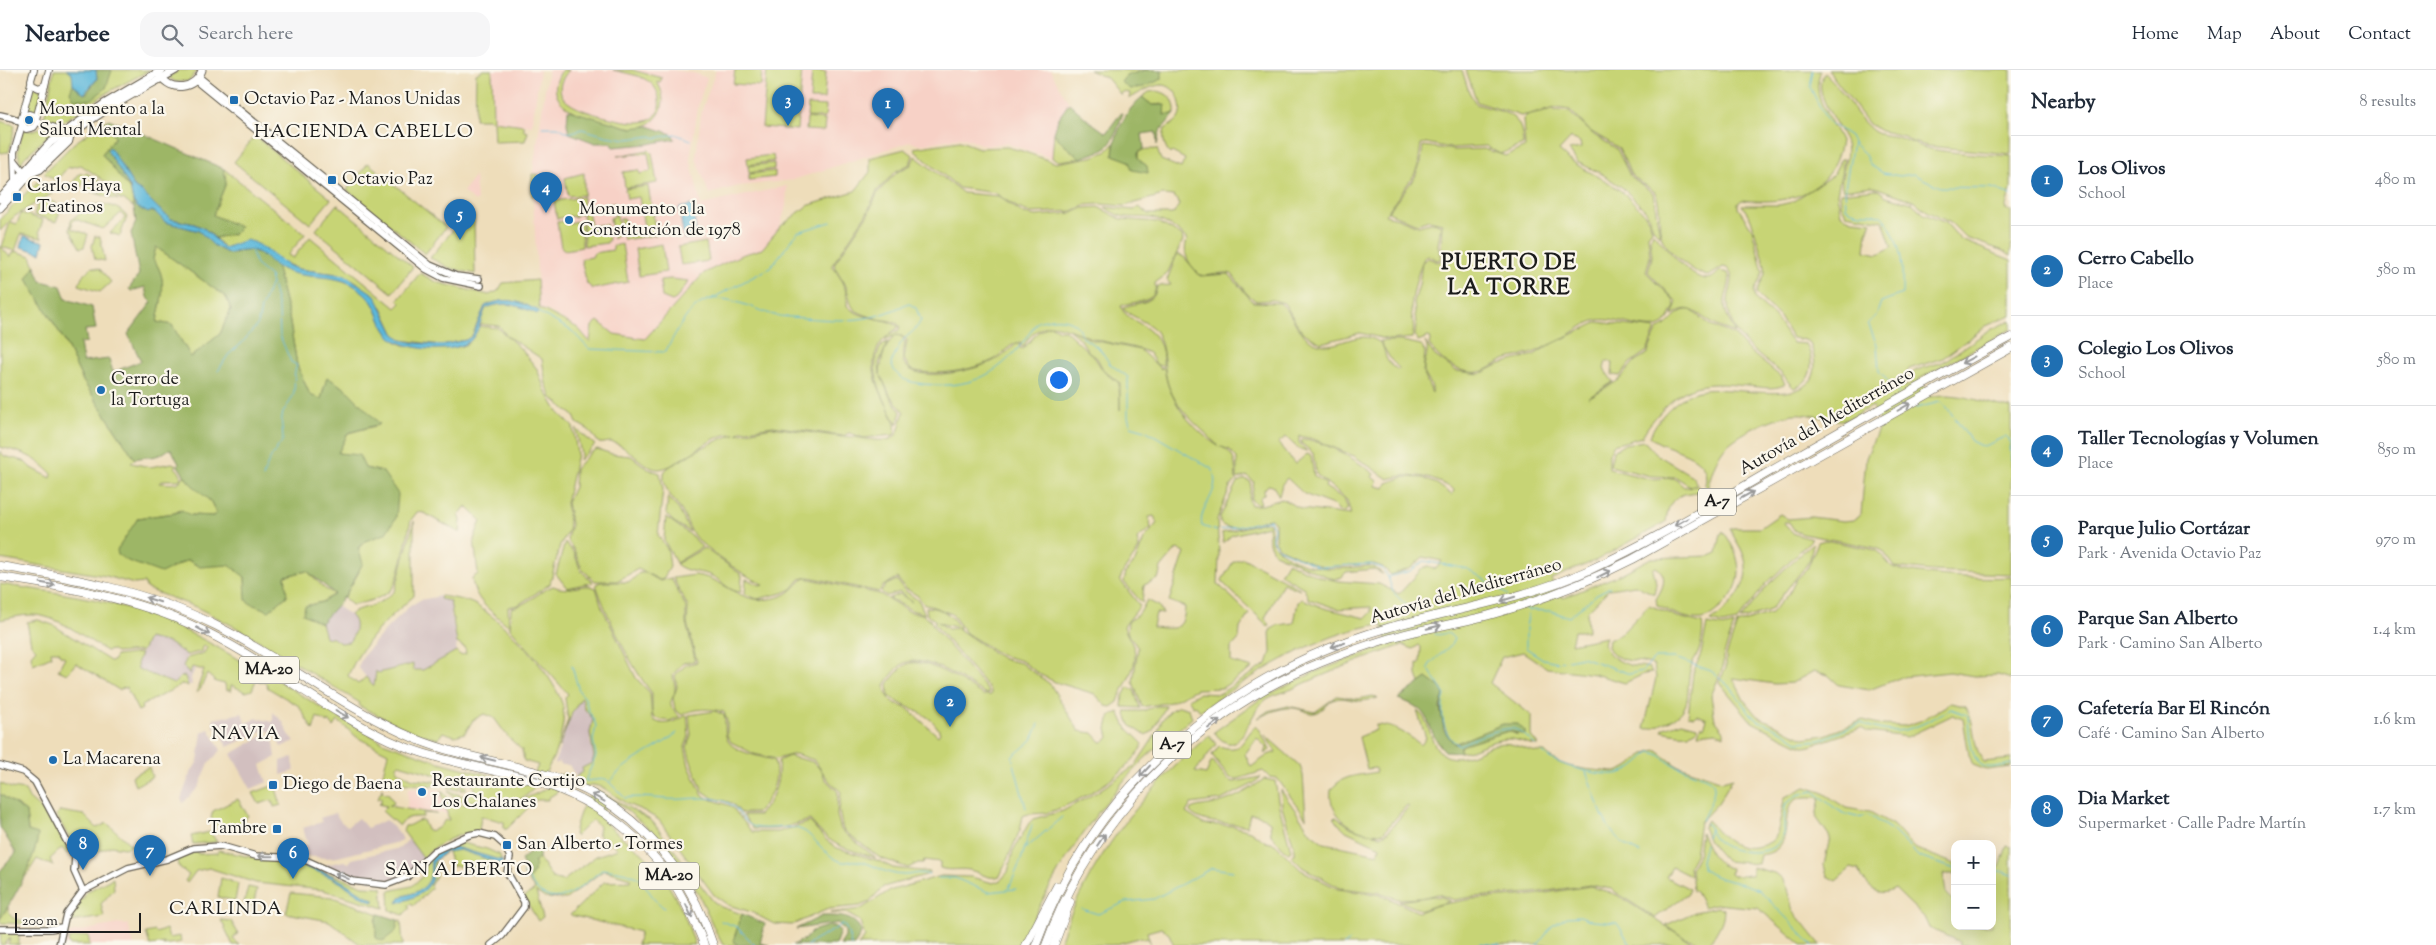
<!DOCTYPE html>
<meta charset="utf-8">
<style>
:root{--surface:#fff;--page:#f6f6f7;--text:#1f2937;--muted:#747a83;--line:#e0e1e3;--accent:#1f6fb2}
body{margin:0;font-family:"Sorts Mill Goudy",serif;background:var(--page);color:var(--text)}
.controls{position:absolute;right:15px;bottom:15px;display:grid;overflow:hidden;border-radius:10px;box-shadow:0 5px 20px #0002}
.controls button{width:45px;height:45px;display:grid;place-items:center;padding:0;border:0;border-bottom:1px solid var(--line);background:var(--surface);color:var(--text);font:25px sans-serif}
.scale{position:absolute;left:15px;bottom:12px;width:126px;box-sizing:border-box;padding-left:5px;border:2px solid #1c1c1c;border-top:0;font-size:14px;line-height:18px;white-space:nowrap;color:#1c1c1c;-webkit-text-stroke:4px #fbf7ec;paint-order:stroke}
.you{position:absolute;left:1058px;top:309px;width:18px;height:18px;margin:-12px;border:4px solid #fff;border-radius:50%;background:#1a73e8;box-shadow:0 0 0 8px #1a73e833}
.badge{display:grid;place-items:center;width:32px;height:32px;border-radius:50%;background:var(--accent);color:#fff;font-size:16px;font-weight:700}
.pin{position:absolute;translate:-50% -41px;filter:drop-shadow(0 1px 2px #0008)}
.pin::after{content:'';position:absolute;top:26px;width:18px;height:15px;background:inherit;clip-path:polygon(0 0,100% 0,50% 100%)}
.list{margin:0;padding:0;list-style:none}
h2{display:flex;justify-content:space-between;align-items:center;height:65px;margin:0;padding:0 20px;font-size:21px}
h2 small{font-size:16px;font-weight:400;color:var(--muted)}
.list li{display:grid;grid-template-columns:32px 1fr auto;gap:15px;align-items:center;box-sizing:border-box;height:90px;padding:0 20px;border-top:1px solid var(--line)}
.list b{display:block;font-size:19px;white-space:nowrap}
.list p{margin:0;font-size:16px;white-space:nowrap;color:var(--muted)}
.list em{font-size:16px;font-style:normal;color:var(--muted)}
.icon{flex:none;width:28px;height:28px;fill:none;stroke:currentColor;stroke-width:2;stroke-linecap:round;stroke-linejoin:round}
.map{position:relative;flex:none;width:2011px;height:875px;overflow:hidden}
header{display:flex;align-items:center;gap:30px;box-sizing:border-box;height:70px;padding:0 25px;background:var(--surface);border-bottom:1px solid var(--line)}
header strong{font-size:24px}
nav{display:flex;gap:28px;margin-inline-start:auto;font-size:18px}
.search{width:350px;height:45px;background:var(--page);display:flex;align-items:center;gap:12px;box-sizing:border-box;padding:0 18px;border-radius:15px;color:var(--muted);font-size:19px}
main{display:flex}
aside{flex:1;background:var(--surface)}
.map>svg:first-child{display:block}
</style>
<header>
<strong>Nearbee</strong>
<div class="search"><svg class="icon" aria-label="search" viewBox="0 0 24 24"><circle cx="10" cy="10" r="6"/><path d="M15 15l6 6"/></svg>Search here</div>
<nav><a>Home</a><a>Map</a><a>About</a><a>Contact</a></nav>
</header>
<main>
<div class="map">
<svg width="2011" height="875" viewBox="0 0 2011 875">
<rect width="100%" height="100%" fill="#fbf7ec"/>
<filter id="ink" filterUnits="userSpaceOnUse"><feTurbulence type="fractalNoise" baseFrequency=".02" numOctaves="2"/><feDisplacementMap in="SourceGraphic" scale="10" xChannelSelector="R" yChannelSelector="G"/><feConvolveMatrix kernelMatrix="1 2 1 2 8 2 1 2 1" color-interpolation-filters="sRGB"/></filter>
<filter id="wash" filterUnits="userSpaceOnUse"><feTurbulence type="fractalNoise" baseFrequency=".0096" numOctaves="4" result="noise"/><feDisplacementMap in="SourceGraphic" scale="20" xChannelSelector="R" yChannelSelector="G"/><feGaussianBlur stdDeviation="1.12" result="paint"/><feColorMatrix in="noise" values="0 0 0 0 0 0 0 0 0 0 0 0 0 0 0 0 0 1.4 0 .05"/><feComposite in="paint" operator="in"/></filter>
<g filter="url(#wash)">
<rect width="100%" height="100%" fill="#eeddba"/>
<g fill="#f7d1c6">
<path d="M492 0H540L532 55 493 51Z"/>
<path d="M548 0H673L694 3 707 8 699 32 690 88 701 135 787 116 786 136 780 157 762 179 741 185 704 203 645 269 613 264 591 273 578 258 551 242 539 238 532 107Z"/>
<path d="M716 0H1050L1069 33 1058 49 1054 63 1052 88 1005 73 986 76 961 67 926 74H916L909 71 907 73 793 110 739 116 709 124 696 88 701 43Z"/>
<path d="M475 106 477 130 475 132 463 122Z"/>
<path d="M408 718 441 720 449 744 407 739Z"/>
<path d="M123 853 124 855 128 854 134 875H64L65 868 70 863Z"/>
</g>
<g fill="#d2bfbf">
<path d="M441 526V529L450 531 451 535V545L457 573 456 581 423 600H413L412 594 378 603 376 602 374 617 358 597 363 586 387 558 410 536 420 530Z"/>
<path d="M335 535 353 547 355 552V560L349 572 340 573 333 568 324 567 321 559V553Z"/>
<path d="M148 568 169 573 187 585 183 596 195 599 191 608 192 615 183 614 179 616 138 599 137 594Z"/>
<path d="M582 627 583 638 593 649 590 671 594 686 592 693 582 698 583 702 576 707 569 695H561L559 692 554 694 572 643Z"/>
<path d="M273 642 283 652 289 664 295 671 281 677 275 664 265 660 227 677 217 657 214 658 213 649 242 643 246 653 257 648 273 652Z"/>
<path d="M209 659 221 680 209 693 199 717 183 733 181 729 190 704 198 691 202 662Z"/>
<path d="M267 665 274 672 276 687 261 695 267 712 251 719 231 684 262 666Z"/>
<path d="M293 687 294 701 281 705V691Z"/>
<path d="M335 743 341 752 348 756 358 748 367 758 386 750 401 765 402 771 338 787 326 788 305 786 301 775H308L303 758 322 752 320 748Z"/>
<path d="M409 769 423 788 408 803 392 810 371 811 355 807 324 795 344 791 349 793 352 789 400 778Z"/>
</g>
<g fill="#c7d475" stroke="#727848">
<path d="M54 0H150L110 21 62 52 44 49Z"/>
<path d="M180 0H198L189 11 176 12 168 7Z"/>
<path d="M483 0H492L493 51 524 55V61L528 62 525 71 494 72 493 51 489 49H475L476 4Z"/>
<path d="M562 0H569C543 30 581 40 602 46 620 50 664 64 659 28 655 6 632 5 613 0H632L662 8 660 12H657C670 32 660 53 639 58 627 58 616 54 604 51 580 45 540 35 562 0Z"/>
<path d="M735 0H762L761 16 733 14Z"/>
<path d="M767 0H802L797 60 762 57Z"/>
<path d="M1089 0H1462L1469 22 1476 34C1503 43 1523 41 1523 75L1500 84 1486 76 1450 78 1426 73 1421 74 1418 96 1414 105 1385 145 1398 148 1418 156 1434 152 1441 155 1438 175 1441 189 1437 190 1427 185C1420 188 1412 228 1411 237 1411 248 1416 257 1412 268L1390 270 1360 263 1321 273 1302 262 1284 233 1273 230 1256 231 1247 224 1232 204C1221 200 1211 208 1200 205 1189 194 1182 185 1187 170 1181 160 1161 149 1150 148 1131 146 1122 151 1105 137L1134 140 1139 137 1148 144H1173L1179 135 1178 130 1173 126 1163 125 1124 136 1100 134 1086 135 1073 141 1031 143 1018 138 995 123 959 118 915 81 914 78 960 71 979 78 1007 77 1022 81 1056 93 1091 87 1106 82 1114 73 1113 85 1147 96 1138 90V83C1146 77 1149 80 1157 79L1161 90 1181 98 1185 89 1172 82 1170 84C1164 75 1162 69 1165 59 1169 56 1175 53 1178 49 1185 38 1177 15 1162 15 1151 15 1138 24 1129 29L1130 23 1122 22 1121 25 1107 8Z"/>
<path d="M1466 0H1821C1810 26 1831 48 1841 71 1832 124 1789 135 1742 130L1738 133V138L1752 159 1763 202 1754 222 1755 229 1775 247 1790 270 1793 273 1806 274C1815 289 1813 313 1794 318 1789 314 1786 308 1781 303 1759 285 1729 267 1728 234 1727 220 1738 210 1727 198L1723 197 1709 206C1695 205 1667 181 1662 168 1657 153 1662 136 1655 122L1631 105 1619 78 1590 61 1570 40 1556 38 1521 46 1477 32Z"/>
<path d="M1828 0H2011V84L1927 76 1912 72 1904 66 1881 61 1869 54Z"/>
<path d="M812 1 826 2 824 29H810Z"/>
<path d="M1825 3C1843 19 1854 45 1872 60 1879 66 1889 65 1897 67 1907 69 1915 76 1926 78 1953 84 1983 84 2011 86V120L2005 139 2011 142V186L2001 180 1966 168 1951 153 1928 142 1914 131 1872 116 1843 120C1837 110 1850 88 1846 74 1841 55 1809 22 1825 3Z"/>
<path d="M32 17 43 19 37 45 25 43Z"/>
<path d="M1157 21C1169 23 1176 31 1175 44L1164 45 1162 34 1152 35 1142 27 1149 22Z"/>
<path d="M808 35 826 36 825 48 807 47Z"/>
<path d="M1553 40 1569 42 1594 65 1617 79 1630 106 1653 123 1660 166 1654 160 1646 141 1623 118 1602 104 1577 92 1569 80 1581 78 1580 72 1571 68 1559 81C1580 102 1607 106 1630 129 1641 140 1648 145 1652 160L1648 165 1650 187 1646 202 1673 229 1675 236C1672 242 1668 252 1662 255 1648 263 1616 247 1598 250 1582 253 1571 266 1557 272 1548 275 1539 281 1530 284 1523 286 1515 287 1507 289 1499 291 1492 298 1484 301 1462 307 1440 292 1429 274L1431 268 1428 267 1418 271 1415 265 1416 255 1414 232 1419 215 1422 192 1428 188 1438 192 1444 190 1441 176 1442 153 1429 150 1417 154 1388 142 1415 107 1421 92 1423 76 1455 80 1484 79 1506 86 1525 77 1523 49 1526 46Z"/>
<path d="M807 48 825 50 824 61 806 60Z"/>
<path d="M0 51 15 55 9 82 0 83Z"/>
<path d="M102 53 115 67 102 84 131 121 134 138 123 129 121 131 109 114 81 95 67 98 56 111 44 103 73 74Z"/>
<path d="M43 57 54 60 24 88 20 95 18 80 23 59 30 61Z"/>
<path d="M1054 63 1062 73 1080 88 1059 91 1052 88Z"/>
<path d="M255 66 331 129 310 154 234 92Z"/>
<path d="M905 79 913 85 910 94 896 101 877 121 867 143 832 195 843 212 847 225V236C863 251 882 246 898 256V258C840 294 906 345 894 365L864 368 849 363 843 366 773 356 741 361 737 364 772 357 842 367C853 364 887 377 896 365 900 360 901 349 904 342L890 325 881 306 889 325 901 342 897 354C885 332 864 297 883 274L888 272 879 293 880 305C881 290 884 276 895 265L901 266 905 271C905 278 901 287 904 293 915 315 978 300 995 290 1002 286 1010 280 1016 274H1019L1020 278 1023 279 1038 262 1050 255 1059 260H1065L1095 288 1104 302 1119 313 1120 340V313L1104 301 1097 288 1088 281 1081 270 1068 259 1093 270 1140 280 1161 299 1164 297C1168 330 1191 358 1218 376 1202 358 1182 345 1171 322 1161 303 1168 276 1154 259 1150 254 1132 246 1125 241L1123 238C1134 231 1155 237 1157 216L1171 215 1167 210 1177 184 1184 187 1200 206 1229 204 1253 232 1280 233C1295 245 1296 265 1316 273 1337 282 1357 257 1379 272 1385 277 1384 283 1387 290 1389 294 1395 297 1398 300L1399 298 1391 290 1380 271H1403L1421 275 1425 282 1423 302 1432 323C1434 314 1425 309 1424 301 1423 291 1431 281 1425 272L1435 286 1456 301 1480 304 1500 294 1534 285 1548 276 1598 252 1656 259 1647 281 1630 293 1620 306 1612 305 1613 292 1606 291 1604 299 1613 312 1588 328 1619 310 1635 291 1647 284 1658 259C1671 256 1675 238 1691 240L1711 256 1735 265 1748 280 1781 307 1785 314C1778 319 1767 318 1759 317 1718 314 1694 306 1663 339 1655 348 1647 356 1642 367L1613 375 1609 384V399L1650 409 1674 408 1684 417 1698 416 1702 422C1679 423 1668 427 1666 452L1597 490 1551 509 1563 528 1619 505 1651 488 1710 486 1717 483 1721 464 1723 461C1742 487 1747 514 1721 537 1716 541 1711 546 1705 548 1692 553 1668 541 1657 535L1656 529C1663 518 1669 506 1656 497L1653 499 1656 513 1654 524 1635 515 1609 519 1587 542 1588 561H1574L1571 574 1606 567C1599 581 1616 590 1629 595 1635 597 1642 595 1649 598L1652 603 1644 604 1625 613 1594 604 1547 598 1523 582 1502 587 1490 613 1531 645V666L1538 675C1527 675 1518 668 1506 669 1490 670 1476 681 1460 682V677L1464 675 1502 663 1508 661 1518 665 1503 654 1454 674C1443 658 1438 643 1444 625L1427 608 1420 613 1417 605V593L1420 594 1421 577 1419 575 1413 579 1403 575C1365 588 1329 602 1292 619 1283 623 1271 625 1264 631 1247 646 1240 695 1214 662L1263 627 1315 602 1388 575 1382 554C1319 562 1251 606 1200 641L1195 635 1193 636 1188 629 1199 623 1219 624 1267 594 1271 582 1270 560 1278 555 1294 553 1298 532 1302 529 1324 538 1365 548 1371 542V537L1338 539 1309 529 1304 518 1280 504 1287 492 1320 507 1338 511 1379 514 1399 524 1423 498 1428 496 1436 499 1442 491 1423 487 1411 498 1391 505 1383 497 1374 494 1323 497 1312 493 1280 478 1275 471V452L1271 449C1257 450 1231 465 1220 453V447L1237 412 1245 409 1251 412 1249 431 1251 435H1262L1282 429 1301 439 1351 445 1347 430 1316 404 1313 383 1301 373 1302 369C1323 370 1357 390 1374 404L1372 407 1377 411 1376 416 1385 418 1387 413 1404 407 1423 408 1437 414 1452 425 1454 420 1452 418C1427 406 1415 402 1388 409L1354 386 1313 369 1299 366V373L1307 381C1297 379 1293 374 1286 367L1278 373 1295 394 1307 384 1311 386 1314 406 1326 414 1325 417 1344 429 1348 439 1344 442 1338 441 1335 436 1304 424 1287 408 1282 414 1279 426 1273 416 1268 415 1264 420V424L1259 428 1261 433 1258 434 1251 430 1254 412 1247 406 1237 409V388L1229 380 1220 376C1236 384 1235 393 1236 410L1230 417 1217 450 1219 484 1218 514 1249 544 1240 558 1239 569 1231 578V592L1253 598 1222 618 1196 619 1171 632 1142 637 1133 612 1138 578 1127 562 1128 552 1140 543 1147 530 1159 536 1163 544 1156 543 1153 557C1173 559 1184 562 1185 537L1169 531 1185 482 1177 479 1161 498 1158 509 1144 515 1142 533 1124 512 1126 502 1135 492 1144 469 1157 453 1154 446 1149 447 1151 458 1137 469 1139 478C1134 489 1123 498 1120 510L1140 536 1124 556C1126 565 1134 574 1135 583 1137 599 1122 617 1118 632L1111 637 1106 636 1095 624 1055 612 1039 604 1022 591 1001 585 966 563 952 544 923 533 918 526 905 518 897 508 883 516 879 522 809 507 800 509 792 519 783 523 757 529 745 524 746 509 760 515 764 514C751 511 700 476 693 464 688 456 686 448 681 440 673 429 662 418 664 403 665 394 725 366 735 364 710 362 685 395 660 399 644 401 628 374 610 372 607 372 603 374 599 373L589 360 577 353 574 346 552 328 546 314 542 289 507 266 499 256 479 254 486 238C506 230 519 236 538 243L539 242C518 231 507 226 485 236L472 266 466 270 441 275 401 270 394 263 382 237 358 213 345 205 298 199 241 172 234 176 224 178 215 168 221 167 213 145 226 113 224 99 305 164 288 185 293 188 310 167 396 238 401 233 398 230 420 203 436 212 489 225 498 221 503 213 537 210 539 238 578 258 590 272 592 256 598 251 614 264 645 269 704 203 741 185 762 179 780 157 807 136 855 121 870 102V88Z"/>
<path d="M649 80 652 83 657 113 625 118 623 102 638 100 640 104 651 101 648 83 617 86Z"/>
<path d="M773 85 774 91 748 95 747 88Z"/>
<path d="M915 86 963 123 998 126 1024 144 1036 146 1072 143 1083 138 1098 137 1121 149 1158 152 1182 166 1183 170 1167 204 1155 213C1159 235 1133 230 1121 236 1124 254 1167 254 1163 296L1157 295 1149 283 1142 280C1127 275 1110 274 1095 269 1079 264 1067 257 1051 255 1040 257 1027 266 1024 277L1021 276V272C1012 272 1002 284 995 289 976 300 931 308 910 299L904 289 907 270C898 262 894 265 885 271L888 266 899 260 900 256C893 249 883 251 875 248 845 239 854 237 845 214 842 207 836 201 834 194L868 144 878 122 897 102 911 95Z"/>
<path d="M1841 89H1844L1837 124 1841 145 1852 150 1872 152 1867 162 1865 181 1878 184 1892 177 1883 151 1846 144 1841 135 1840 123 1877 119 1886 126 1912 133 1924 144 1946 153 1961 170 2011 190V245L1986 256 1943 288 1909 299 1904 308 1905 317 1912 313 1910 305 1916 300 1943 292 1988 261 2011 250V259L1919 309 1930 327C1956 320 1985 334 2011 338V504L1931 501 1895 497 1883 481 1877 478 1803 464 1795 461 1789 452H1783L1794 464 1812 469 1766 514 1737 551 1722 554 1711 551C1731 537 1753 514 1744 486 1741 476 1733 468 1730 458H1760L1780 444 1788 449 1811 447 1843 451 1854 450 1861 444 1866 388 1879 357 1882 354 1872 336C1864 340 1853 348 1844 350 1833 352 1809 342 1794 344 1775 346 1734 365 1723 380 1714 392 1711 406 1707 420L1705 415C1713 382 1668 382 1650 367 1656 348 1680 325 1699 321 1737 312 1838 350 1810 273L1805 270 1792 268 1780 247 1756 224 1765 204V196L1751 149 1742 135H1779L1792 132 1833 105Z"/>
<path d="M368 93 446 157 425 184 347 120Z"/>
<path d="M774 93V99L749 103 748 96Z"/>
<path d="M775 101V107L749 110V104Z"/>
<path d="M87 103 106 115 118 130 86 120 89 115 100 124 104 117 88 106 80 118 71 115 79 104Z"/>
<path d="M584 103V125L568 126 565 108Z"/>
<path d="M532 104H538L539 115H547L548 124 532 126Z"/>
<path d="M37 112 52 123 44 129 56 133 55 139 60 141 56 152 34 145 37 134 42 135 43 129 15 146 0 161V149Z"/>
<path d="M648 116 652 140 655 139 656 144 653 145 656 165 624 170 620 149H624L627 166 645 163 639 127 627 129 625 119Z"/>
<path d="M583 127 582 144 576 145V147L568 146 557 149 554 131Z"/>
<path d="M615 133 620 163 613 169 610 148 615 146 614 143 609 142 607 134Z"/>
<path d="M100 134C111 135 121 138 127 147L120 166 110 163 125 148 121 143 103 159 75 149 72 152V159L88 164 84 177 80 178 70 159 71 150 90 135Z"/>
<path d="M337 134 413 197 392 223 316 160Z"/>
<path d="M588 141 591 156 606 154 609 169 607 173 584 176 583 142Z"/>
<path d="M21 143 43 150 39 162 42 168 21 164 15 181 31 186 35 196 27 209 64 270 83 311 135 389 131 393 150 397 172 393 177 395 175 397 181 404 180 410H164L159 413C169 413 180 417 184 405L211 432 216 444 214 446 190 445 179 440 175 443 138 448 134 456 171 499 188 490C204 503 213 491 228 495 235 497 240 502 245 507L246 524 286 512 285 506 307 501 325 519 335 524 322 532 305 536 304 544 321 553 325 567 333 568 340 573 349 572C355 564 359 553 350 545 356 538 363 539 371 536 380 533 388 527 395 521L414 451V526C387 549 362 572 348 606L358 614 366 607 374 616 376 601 378 603 413 594V600H423L456 581 460 585 466 584 465 578 457 573 450 531 440 529 441 526C452 528 464 529 474 534 505 552 550 599 562 633 570 658 546 718 520 729 509 733 497 731 486 731 472 731 456 734 448 721L463 726 475 722 472 711 465 712 466 720H461L463 714 459 708H457L460 716 458 720 448 717 443 707 399 694 397 696V701L413 709 440 712V716L381 712 388 683 358 668 338 651 334 657 329 651 328 653 317 647 313 660 299 636 268 618 266 613 256 610 252 620 246 622 231 615V622L230 620H226L225 614 216 612 207 604 200 620 196 623 204 600 192 597 189 604 183 596 187 588 204 583 207 577 204 575 201 579 203 581 187 585 169 573 148 568 142 581 116 583 113 580 106 581C85 568 56 544 31 545 21 545 10 548 0 550V514C41 521 84 525 124 537 166 549 207 570 244 593L251 594 327 641 385 673 439 692 523 714 531 713 538 695 524 691 522 680 508 667 494 648 484 644 473 650 465 663 455 666 443 662 438 669 409 660 359 636 360 633 243 561 196 537 147 519 144 513 134 514 106 506 0 489V381L4 386 24 391 30 397 51 408 52 404C36 387 22 382 0 377V176L10 187 15 181 2 177 10 152 17 154Z"/>
<path d="M467 143 474 146 475 204 450 198 430 188Z"/>
<path d="M565 151 570 153 576 151V153L582 154V177L565 180 561 177 557 152Z"/>
<path d="M1653 163C1666 175 1688 209 1707 209 1713 209 1716 204 1720 201L1728 203C1733 214 1724 222 1725 234 1725 245 1731 254 1736 263 1727 260 1717 257 1710 252 1696 243 1688 232 1672 246L1677 232 1648 202 1652 187 1650 169Z"/>
<path d="M95 166 100 167 105 191 95 189 92 176Z"/>
<path d="M706 172 709 191 681 195 678 177Z"/>
<path d="M622 174 628 212 593 219 587 214 581 189 592 187 594 183 613 180V176Z"/>
<path d="M662 174 666 202 639 206 635 179Z"/>
<path d="M156 177 226 227 231 239 220 264 191 287 172 255 157 252C161 228 169 211 153 189Z"/>
<path d="M276 195C300 209 329 202 353 215 381 230 375 251 391 267 395 271 402 275 408 276 418 277 453 279 462 276 472 273 475 265 478 256L498 258 522 280 537 299 545 320 558 342 573 357 577 384 566 433 569 452 568 461 560 475 550 514 518 535 508 537 509 556C492 542 474 531 472 508L478 504 474 469 481 451 466 436 459 445 461 450 460 463 424 443 417 442 411 450C408 463 399 511 392 519 382 529 366 532 352 535L344 528 359 502 358 479 365 471 385 463 383 402 365 398 338 383 348 363 379 355 327 308 321 329 310 325 297 295 289 247Z"/>
<path d="M92 197 100 199 111 212 100 222 79 215 82 206Z"/>
<path d="M671 209 689 211 676 229 672 231 662 227 660 210Z"/>
<path d="M576 359 595 375 579 390 581 384Z"/>
<path d="M1644 371 1656 384 1692 406 1697 414 1690 416 1676 407 1650 406 1610 396 1613 381 1625 374Z"/>
<path d="M597 379 612 384 631 386 648 399 660 403 663 419 658 465 668 480 670 497 663 509 660 510 638 499 617 511H595L582 499 575 482 567 469 571 454 567 432 574 417 575 399 590 383Z"/>
<path d="M668 427 679 440 690 462 674 452 666 444Z"/>
<path d="M666 447 693 467 702 477 676 493 664 470Z"/>
<path d="M1265 452 1270 453 1272 473C1297 502 1335 500 1369 496L1374 497 1383 504 1373 499 1346 502 1342 507 1334 509 1323 505 1274 483 1269 473 1268 456 1232 465 1223 473 1222 463Z"/>
<path d="M1825 470 1876 480C1885 485 1886 495 1895 498 1918 506 1986 509 2011 507V609L1998 605 1974 606 1950 602 1902 607 1869 620 1839 615 1828 605 1814 601 1792 613 1775 614 1733 608 1744 630 1757 646 1803 668 1825 665 1863 650 1882 655 1905 656 1920 651 1951 633 1966 637C1977 655 1971 676 1984 692L2011 689V697L1986 700 1973 695 1969 685 1963 649 1953 645 1907 667 1868 662 1861 658 1807 677 1795 673 1752 652 1719 612 1726 598V586L1737 554 1771 543 1790 522 1796 510 1807 499 1818 472Z"/>
<path d="M565 472 574 483 581 501 593 512 567 518 556 504Z"/>
<path d="M1811 474H1813L1810 489 1805 497 1770 540 1740 550 1768 515Z"/>
<path d="M704 478 742 505 741 522C730 522 723 512 714 507 701 500 688 504 676 494Z"/>
<path d="M1243 488 1299 518 1300 520 1283 513 1265 548 1270 555 1268 556 1224 514 1222 510 1233 492Z"/>
<path d="M639 503H646L660 511 671 508 686 537V553L695 589 694 591 683 593 673 605C673 609 675 613 675 617 676 631 662 631 680 647L669 651 654 648 652 643V623C632 599 606 545 596 514L601 512H630Z"/>
<path d="M695 505C730 509 740 540 782 526 795 521 797 511 806 508L880 524 910 542 922 544 930 550 936 560 989 622 987 624 982 622C964 611 929 586 907 592 899 594 889 608 885 615L886 623 892 632 908 639 938 666 940 663C933 642 904 639 889 626L888 614C892 608 900 598 907 594 926 586 967 615 983 625H991V621L939 560 934 552 936 551 927 545 926 537C943 538 952 545 960 559 953 555 945 556 938 552L948 559 957 558 1003 589 1021 593 1050 614 1079 661 1093 663 1101 672 1106 671 1109 667 1107 659 1110 646 1119 642 1126 657 1143 674C1131 703 1079 732 1050 742 1041 745 1030 742 1023 746L1020 760 1000 806C989 810 983 804 973 801 962 797 951 802 940 798V792L924 790 923 793H918L908 798 880 788 843 760 839 741 841 722 830 712 814 690 795 684 776 689 754 684 731 672 727 666V651L724 642C712 638 693 638 682 645L675 640 673 628 677 617 675 605 686 595 697 592 687 553 688 537 673 508Z"/>
<path d="M897 510 904 520 919 531 925 544 911 540 889 528 900 524 912 532 900 522 887 526 881 522 886 515Z"/>
<path d="M553 516C570 524 583 511 596 518L602 537 636 608 650 623 652 649C664 658 676 651 687 645L689 666 685 677 689 696 702 724 707 728 731 736 752 762H778L810 752 826 770 837 778 879 791 893 798 930 802 926 805 883 817 869 832 860 836 828 839 792 855 774 854 751 842 728 835 714 825 659 750 644 741 627 734 602 717 593 715 579 720 576 707 583 702 582 698 592 693 594 686 590 663 593 649 584 638 582 627 572 643 559 677 568 650 565 628 568 624 510 558 511 538C526 536 539 521 553 516Z"/>
<path d="M1649 535 1678 547 1702 553C1704 559 1701 577 1698 583 1696 588 1692 591 1691 597 1684 621 1696 640 1666 652 1658 655 1653 660 1644 659L1656 608 1654 596C1641 587 1619 597 1608 577L1609 570 1622 563Z"/>
<path d="M38 550 53 555 110 591H113L116 586 141 583 137 594 138 599 174 614 180 607 185 606 188 616 183 614 141 636 142 639 138 641 126 617 119 620 76 593 67 604 58 600 65 587 60 585 59 581H51L52 586 33 594 31 585 36 579 31 574 27 552Z"/>
<path d="M1707 554 1726 557 1734 555 1723 587V597L1711 626 1715 650 1724 661V666L1716 662 1698 664 1701 655 1704 657 1707 649 1698 645 1694 647 1688 646 1693 603 1701 584Z"/>
<path d="M1128 617 1134 620 1140 638 1122 637 1123 626Z"/>
<path d="M1337 626 1358 629 1373 626 1378 629C1372 628 1366 631 1360 631 1350 630 1341 626 1333 630 1326 634 1321 643 1314 643 1308 644 1305 640 1299 639 1285 635 1270 642 1258 648L1268 641 1288 636 1315 642Z"/>
<path d="M1157 636H1166L1152 662 1145 665 1130 655 1125 641H1142Z"/>
<path d="M1179 636 1189 639 1192 648C1176 662 1158 675 1143 690 1093 742 1049 808 1022 875H858L865 867 860 851 846 843H830L861 839 889 821 941 806 971 807 993 813 1001 810 1008 802 1013 781 1029 753 1033 749 1063 741 1097 722 1135 696 1158 661 1162 650 1171 640Z"/>
<path d="M715 641 724 645C726 653 724 663 727 669 732 682 762 687 774 690 780 711 771 727 757 743H741L732 733 713 728 703 721 690 689 687 677 691 665 689 645Z"/>
<path d="M1417 641C1430 648 1429 671 1439 681 1457 698 1479 679 1497 674 1515 670 1527 684 1545 682 1559 698 1583 699 1603 701 1608 701 1615 703 1619 701 1633 697 1642 681 1656 680L1676 695 1722 711 1733 708 1718 733 1700 752 1695 785 1689 796 1690 806 1672 797 1666 807 1690 819 1688 823 1655 848 1611 819 1590 815 1533 823 1472 827 1454 830 1438 824 1422 828 1397 829 1382 823 1340 818 1302 797 1291 786 1295 784V780L1282 736 1281 720 1311 763 1324 773 1378 784 1380 777 1346 761 1333 748 1336 747 1352 758 1381 766 1388 762 1409 736 1407 735 1383 763C1358 767 1327 746 1331 720 1342 704 1360 706 1376 702L1375 698 1367 699 1359 667 1376 660V655C1394 655 1407 664 1421 675L1426 668Z"/>
<path d="M1682 652 1697 656V660C1687 668 1674 663 1662 661L1664 658Z"/>
<path d="M1256 656 1260 660 1270 680 1265 684 1267 678 1257 668 1245 684 1251 697 1268 685 1276 682 1265 665 1300 696 1303 705 1306 748 1277 708 1269 707 1263 701 1238 709 1230 708 1212 685 1219 676C1244 684 1241 669 1256 656Z"/>
<path d="M1209 665 1216 674 1195 702 1206 704 1212 690 1228 710 1234 712 1261 707 1253 714 1221 730 1191 734 1186 743 1203 754 1233 756 1250 761 1266 772 1275 774 1301 800 1338 819 1382 825 1418 842 1438 835 1472 829 1533 825 1590 816 1617 825 1691 872 1690 875H1174L1169 864 1161 858 1147 862 1151 875 1147 868 1143 869 1142 867 1113 875H1059C1087 791 1143 722 1209 665Z"/>
<path d="M789 686 813 692 822 701 825 709 838 722 837 745 841 760 876 788C843 777 833 778 810 750L778 759H753L743 745H759C774 729 780 712 778 691Z"/>
<path d="M149 697 152 707 135 716 132 706Z"/>
<path d="M566 703 568 706 556 723 548 728V730H536L507 759H504V752L481 746 479 761C459 763 437 773 423 788L403 761 405 756C412 756 415 750 423 750L427 760C435 762 440 757 445 750H449L441 720 452 733 458 734C497 735 510 738 545 719 553 715 556 704 566 703Z"/>
<path d="M1264 709 1275 711 1279 736 1290 777 1291 781 1288 783 1271 765 1270 752 1257 744H1250L1247 756C1229 752 1202 755 1190 742L1191 739C1199 735 1209 736 1218 733 1234 729 1251 719 1264 709Z"/>
<path d="M0 713 11 718 25 720 29 729 49 746 70 782 67 784 62 778 50 789 53 796 37 789 24 809 22 808 37 773 28 761 26 742 0 724Z"/>
<path d="M275 715 281 735 274 737 272 730 259 734 253 723Z"/>
<path d="M1805 717 1822 722 1846 738 1870 742 1893 755 1914 778 1955 794V804H1943L1946 823 1955 832V856H1992V797H2000L2007 776 2011 777V875H1960V872L1929 858 1924 847 1895 819C1878 829 1865 816 1859 800L1851 798 1836 811 1827 806 1824 795 1830 767 1816 747 1820 728C1762 718 1809 780 1760 785L1758 794 1726 791 1709 772 1703 757 1707 750C1724 768 1734 782 1760 776 1767 774 1772 772 1776 766 1779 760 1782 736 1785 727Z"/>
<path d="M383 718 382 722 389 724 394 733 388 736 437 744 423 743V747C411 747 406 746 399 756L382 741 386 736 378 734 381 733V727L377 729Z"/>
<path d="M597 720 652 751 713 831 721 837 742 844 733 871 738 875H723C713 859 707 840 698 823 677 784 646 753 610 728L600 747C613 762 630 772 644 785 669 809 685 843 695 875H637L640 862 570 845 604 812 630 811V808L604 800 566 829 545 828 536 822 543 847 538 851 524 827 535 820 528 810 534 802 535 791 539 788 552 808 563 811 596 786 618 779 612 773 607 776 598 763 599 756 592 750 576 766 574 765C576 752 585 724 597 720Z"/>
<path d="M238 729 248 746 243 751 247 758 242 760 241 756 237 757 233 754 220 759 211 748 213 741Z"/>
<path d="M60 741 84 745 97 758 107 753 130 774 135 775 124 778 111 776 81 788 56 745Z"/>
<path d="M210 762 217 772 193 774 191 766Z"/>
<path d="M1701 763C1707 775 1715 797 1731 798L1730 804 1733 806 1752 805V797L1774 803 1782 808 1787 819 1793 841 1821 875H1802L1758 838 1716 834 1704 837 1695 820 1693 821 1691 798 1698 785Z"/>
<path d="M458 772 487 779 500 785 502 794 492 791 491 797 452 796 447 778Z"/>
<path d="M218 780 255 788 293 789 363 816 382 817 384 838 323 820 256 813 209 798 196 801 187 813 185 811 189 805 178 796 177 789 197 781 198 784 218 783Z"/>
<path d="M446 782 435 790 436 806 430 816 432 818 413 836 411 833 408 836 410 838 403 845 390 840 389 821 412 816 425 804 426 792 435 783Z"/>
<path d="M113 808 114 819 101 834 104 847 69 852 68 847 78 830 83 829 86 822Z"/>
<path d="M221 808 238 814 235 831 218 827Z"/>
<path d="M248 817 257 819 253 836 244 833Z"/>
<path d="M291 823 332 827 379 844 376 850V867L397 857 398 850 401 851 403 875H361L329 851 286 843Z"/>
<path d="M1433 826 1442 827 1450 831 1421 840 1399 831Z"/>
<path d="M8 837C9 855 26 848 36 854L0 853V849Z"/>
<path d="M1718 837 1724 839C1724 854 1715 863 1709 875L1685 868 1666 855 1695 842Z"/>
<path d="M221 850 231 851 238 863 233 869 240 875H233Z"/>
<path d="M166 859 169 868 180 866 181 872 163 875 164 873 150 875 146 863 155 861 156 863Z"/>
<path d="M1 862H19V875L8 874 11 867 4 875H0Z"/>
<path d="M88 865 90 875H69L68 869Z"/>
</g>
<g fill="#9db666" stroke="#5c6941" fill-rule="evenodd">
<path d="M96 0H112L106 18 91 30 74 29 70 22 73 14 84 24 87 23 97 9Z"/>
<path d="M1145 0H1162V9L1144 17 1130 19 1121 12 1126 6Z"/>
<path d="M1142 27 1152 35H1165L1164 45 1175 44 1160 61 1157 75 1156 62 1142 64 1144 78 1138 83V89L1147 96 1148 103 1132 100 1129 91 1113 85C1115 63 1125 41 1142 27Z"/>
<path d="M1069 33 1088 50 1106 63 1121 43H1123C1111 76 1114 77 1080 88L1062 73 1054 63 1058 49Z"/>
<path d="M568 40 631 58 648 56 672 64 675 69 648 74 613 77 612 73H595L569 63 567 54Z"/>
<path d="M109 49 224 99 226 113 213 145 240 157 234 164 215 168 205 159 195 154 171 149 159 139 142 122 135 118 110 78 131 121 102 84 115 67 102 53Z"/>
<path d="M133 131 137 137 156 143 165 152 199 161 213 175 229 184 248 179 267 186 276 195 289 247 297 295 310 325 321 329 327 307 346 319 380 354 348 363 338 383 359 385 365 398 383 402 398 424 396 448 385 464 365 471 358 478 363 493 344 528 342 527 341 531 321 553 303 544 305 536 322 532 335 524 307 501 285 506 287 526 269 541 251 534 246 530 245 507 229 495 200 497 188 490 161 503 128 491 118 485 117 480 138 448 175 443 182 440 190 445 214 446 216 443 211 432 189 412 178 396 179 394 172 380 169 379C155 390 151 385 135 389L83 311 64 270 27 209 35 196 41 211 61 216 66 229 92 237 96 259 85 260 87 272 80 273 83 292 109 289 113 302 141 291 128 264 152 232 147 227 145 217 131 221 129 219 139 204 131 163 136 152ZM156 177 226 227 231 239 220 264 191 287 172 255 157 252C161 227 169 210 153 189Z"/>
<path d="M1427 608 1441 618 1444 625 1440 637 1444 660 1454 674 1503 654H1518L1525 661V665L1508 661 1464 675 1460 677V682L1445 681C1422 657 1437 641 1398 629Z"/>
<path d="M0 724 26 742 28 761 38 764C36 789 14 828 0 849V801L16 783 0 757Z"/>
<path d="M540 774 539 788 535 791 534 802 529 809 524 805 526 801 521 790Z"/>
<path d="M379 844 398 850 396 861 383 871 376 868V850Z"/>
<path d="M742 844 765 854 760 873 769 875H738L733 871Z"/>
<path d="M822 846C836 846 855 845 861 861L860 866 854 875H840L845 867V861L838 853 796 859Z"/>
<path d="M828 856H834L840 861 835 875H793L805 869 812 861Z"/>
</g>
<g fill="#5db8da" stroke="#3c6a7b">
<path d="M66 0H96L97 9 84 24 73 14 72 4Z"/>
<path d="M110 77 135 118 142 122 159 139 171 149 194 154 205 159 224 178 246 170 254 172 269 181 287 195 298 199 345 205 375 225 394 263 402 270 416 273 441 275 466 270 472 266 485 236C507 226 518 231 539 241L537 244C519 236 506 230 486 238 481 248 479 261 472 269 459 285 403 281 390 266 375 249 381 233 356 217 336 203 309 210 286 201 262 192 262 171 229 184L213 175 199 161 165 152 156 143 152 141 148 143 137 137 133 131 130 117 107 80Z"/>
<path d="M692 135 697 167 684 169 679 138Z"/>
<path d="M24 166 44 172 41 183 21 177Z"/>
<path d="M455 777 503 791 502 794 460 780 445 782 433 792C432 797 433 803 432 808 428 823 411 829 397 833L400 827C410 824 422 822 428 812 437 795 417 782 455 777Z"/>
<path d="M279 791C302 791 327 802 347 814 357 820 363 825 374 829V832C362 828 354 821 343 814 324 803 301 794 279 793Z"/>
</g>
<g fill="none" stroke-linecap="round" stroke-linejoin="round">
<g stroke="#5db8da" stroke-width="1">
<path d="M1813 0 1810 17 1827 51 1850 66 1853 72 1845 118 1846 138C1862 147 1867 140 1879 145 1889 148 1900 179 1901 189 1903 200 1902 213 1902 224L1881 232 1876 246 1868 253 1877 275 1879 301 1899 324"/>
<path d="M542 57H558L569 63 582 59 606 66 627 69 651 66 656 68 675 64 691 70"/>
<path d="M1853 73 1864 83 1870 95 1883 103 1900 106 1913 104 1940 117 1992 118 2011 125"/>
<path d="M251 179 256 195 270 206 279 242 280 266 291 292 297 295C293 304 295 312 294 322 292 330 289 333 285 339 279 348 283 360 283 370 274 382 266 393 263 408"/>
<path d="M711 229 770 198 798 162 831 152"/>
<path d="M538 242 572 261 589 279 665 282C676 264 686 238 708 230 726 224 756 240 774 245 783 247 795 247 804 248 843 251 872 253 908 233L916 238 921 250C917 259 913 261 905 268 899 274 895 285 891 293 896 309 908 312 923 314 980 321 1008 297 1037 252 1055 247 1077 245 1082 267L1100 279 1110 294 1128 307V347L1131 356 1145 360 1212 399C1223 423 1197 437 1202 456L1216 461"/>
<path d="M218 301 228 285 241 274 258 254 261 238 271 213"/>
<path d="M1914 336 1916 338 1940 332 1946 336 1971 371 1983 377 2006 366 2010 373 2011 390"/>
<path d="M1221 460 1270 450 1274 458 1272 469 1279 479 1320 497 1370 494 1382 498 1388 507 1410 501 1424 491 1468 499 1508 525"/>
<path d="M1388 507 1393 522 1411 540"/>
<path d="M1525 538 1529 540 1526 558V578L1543 589 1558 592 1582 587 1630 604 1642 601 1655 588H1675L1711 601 1731 618 1755 649 1784 662 1799 672 1820 670 1861 653C1900 670 1917 657 1951 639L1968 645C1969 659 1969 695 1987 697 1994 698 2004 695 2011 694"/>
<path d="M1529 540 1550 541 1569 547 1597 524 1610 517"/>
<path d="M1435 564C1443 567 1446 558 1454 569L1451 575 1430 594 1428 598 1445 625C1440 642 1442 666 1459 675 1471 670 1505 654 1517 660 1523 663 1530 670 1535 675"/>
<path d="M572 596 579 621 585 628 588 640 594 650 596 656 593 670 596 686 585 711 606 709 625 728C640 726 652 728 666 729 687 731 711 723 730 734 740 740 743 754 755 757 771 761 792 752 807 763 818 772 827 787 842 792 847 793 852 790 857 791 871 792 885 805 904 805 914 805 919 801 929 805"/>
<path d="M1543 683C1556 696 1604 708 1621 703 1633 699 1641 690 1650 682 1660 683 1665 691 1674 695 1713 714 1726 702 1702 750"/>
<path d="M1586 702C1600 735 1603 768 1640 783"/>
<path d="M610 712C626 689 656 681 677 663"/>
<path d="M1026 738 1012 687 1032 670 1039 654"/>
<path d="M1706 753C1710 758 1712 765 1716 770 1730 784 1774 789 1782 767 1785 758 1784 745 1785 735L1797 725 1813 721C1830 733 1845 752 1868 745L1893 761 1919 787 1955 799"/>
<path d="M1707 767 1710 759"/>
<path d="M1705 774 1701 791 1703 799C1719 812 1741 811 1759 820L1813 875"/>
<path d="M1025 779 1062 747"/>
<path d="M1992 801H2001L2011 805"/>
<path d="M523 803C530 808 532 815 538 821 561 840 585 813 603 799 614 801 637 802 644 813 651 825 653 828 664 838"/>
<path d="M938 808H955L988 822 1016 819"/>
<path d="M1009 818 1021 790 1032 755"/>
<path d="M1082 839 1098 844 1126 832 1154 829 1212 798 1233 801"/>
<path d="M721 851 737 857 755 875"/>
<path d="M807 875 835 859 840 855H844L848 862 851 875"/>
<path d="M1344 875 1350 871"/>
<path d="M1479 875 1480 873 1500 875"/>
<path d="M1538 875 1552 856 1567 847 1580 846 1593 851 1617 853 1631 875"/>
</g>
</g>
</g>
<g filter="url(#ink)">
<g fill="none" stroke-linecap="round" stroke-linejoin="round">
<g stroke="#666053" stroke-width="8">
<g id="tertiary">
<path d="M199 7 430 195 456 206 479 209"/>
<path d="M196 11 426 199 443 208 481 216"/>
<path d="M0 45 13 48 21 53"/>
<path d="M0 695 23 702 35 712 75 787 74 801 83 821"/>
<path d="M0 859H50L62 857"/>
<path d="M59 875 66 844 83 821 128 798 167 789 193 778 221 776 256 786 301 788 352 811 386 815 407 807 434 781 469 765 479 763 495 767 504 775 510 787 507 802 524 832V837L502 866 491 875"/>
</g>
</g>
<g stroke="#666053" stroke-width="8">
<g id="secondary">
<path d="M34 0 31 10 32 15 39 18 45 15"/>
<path d="M24 46 29 44 35 46 37 52 34 57 26 59 21 51 31 13"/>
<path d="M36 49 49 0"/>
<path d="M16 92 23 101 30 104 40 100 69 72 70 68 65 61 37 52"/>
<path d="M15 111 14 82 22 55"/>
</g>
</g>
<g stroke="#666053" stroke-width="9">
<g id="primary">
<path d="M160 5C171 23 196 19 202 0"/>
<path d="M0 129 50 73 104 34 162 0"/>
<path d="M0 138C18 119 35 97 54 79 89 46 134 24 176 0"/>
</g>
</g>
<g stroke="#666053" stroke-width="9">
<g id="motorway">
<path d="M0 496C74 508 147 521 215 555 284 589 344 639 416 669 482 696 554 694 614 737 662 771 695 819 713 875"/>
<path d="M0 507C67 517 134 528 196 557 263 588 321 638 389 670 434 691 484 697 532 710 603 731 660 777 691 845 695 854 701 864 704 875"/>
<path d="M1026 875 1057 816"/>
<path d="M1036 875C1091 719 1227 605 1384 559 1453 539 1523 530 1589 500 1651 472 1708 437 1767 403 1847 357 1929 311 2011 267"/>
<path d="M1046 875C1084 769 1167 674 1265 619 1303 598 1345 582 1387 569 1422 558 1458 554 1493 544 1542 530 1588 512 1633 489L2011 278"/>
<path d="M1054 875 1070 832"/>
</g>
</g>
<use href="#tertiary" stroke="#fff" stroke-width="5.5"/>
<use href="#secondary" stroke="#fff" stroke-width="6"/>
<use href="#primary" stroke="#fff" stroke-width="7"/>
<use href="#motorway" stroke="#fff" stroke-width="8"/>
</g>
<defs><path id="oneway-shaft" d="M-6 0H5M1.5-3L5.5 0L1.5 3" fill="none" stroke-width="1.6" stroke-linecap="round" stroke-linejoin="round" transform="scale(1.25)"/></defs>
<g stroke="#999">
<use href="#oneway-shaft" transform="translate(1968 290) rotate(152)"/>
<use href="#oneway-shaft" transform="translate(1904 337) rotate(-30)"/>
<use href="#oneway-shaft" transform="translate(1747 425) rotate(-29)"/>
<use href="#oneway-shaft" transform="translate(1681 452) rotate(150)"/>
<use href="#oneway-shaft" transform="translate(1604 504) rotate(-26)"/>
<use href="#oneway-shaft" transform="translate(48 514) rotate(9)"/>
<use href="#oneway-shaft" transform="translate(1508 529) rotate(163)"/>
<use href="#oneway-shaft" transform="translate(153 530) rotate(-162)"/>
<use href="#oneway-shaft" transform="translate(1434 557) rotate(-13)"/>
<use href="#oneway-shaft" transform="translate(203 561) rotate(29)"/>
<use href="#oneway-shaft" transform="translate(1338 575) rotate(162)"/>
<use href="#oneway-shaft" transform="translate(342 644) rotate(31)"/>
<use href="#oneway-shaft" transform="translate(1214 654) rotate(-37)"/>
<use href="#oneway-shaft" transform="translate(488 689) rotate(-167)"/>
<use href="#oneway-shaft" transform="translate(1145 701) rotate(133)"/>
<use href="#oneway-shaft" transform="translate(598 728) rotate(-151)"/>
<use href="#oneway-shaft" transform="translate(1101 770) rotate(-56)"/>
<use href="#oneway-shaft" transform="translate(265 786) rotate(-179)"/>
<use href="#oneway-shaft" transform="translate(342 806) rotate(-155)"/>
<use href="#oneway-shaft" transform="translate(689 841) rotate(65)"/>
</g>
</g>
<g fill="#1f6fb2" stroke="#fbf7ec" stroke-width="2">
<rect x="229" y="25" width="10" height="10" rx="2.5"/>
<circle cx="29" cy="50" r="5"/>
<rect x="327" y="105" width="10" height="10" rx="2.5"/>
<rect x="12" y="122" width="10" height="10" rx="2.5"/>
<circle cx="569" cy="150" r="5"/>
<circle cx="101" cy="320" r="5"/>
<circle cx="53" cy="690" r="5"/>
<rect x="268" y="710" width="10" height="10" rx="2.5"/>
<circle cx="422" cy="722" r="5"/>
<rect x="272" y="754" width="10" height="10" rx="2.5"/>
<rect x="502" y="770" width="10" height="10" rx="2.5"/>
</g>
<g text-anchor="middle" dominant-baseline="central" stroke-width="4.5" stroke-linejoin="round" paint-order="stroke">
<g fill="#fbf7ec" stroke="#5f5e5a" stroke-width="1">
<rect x="1698" y="418.5" width="38" height="27" rx="4"/>
<rect x="239" y="586.5" width="60" height="27" rx="4"/>
<rect x="1153" y="661.5" width="38" height="27" rx="4"/>
<rect x="639" y="792.5" width="60" height="27" rx="4"/>
</g>
<g font-size="16" font-weight="bold" fill="#1c1c1c">
<text x="1717" y="432">A-7</text>
<text x="269" y="600">MA-20</text>
<text x="1172" y="675">A-7</text>
<text x="669" y="806">MA-20</text>
</g>
<g font-size="18" fill="#1c1c1c" stroke="#fbf7ec" text-anchor="start">
<text x="244" y="30">Octavio Paz - Manos Unidas</text>
<text x="39" y="40">Monumento a la<tspan x="39" dy="21">Salud Mental</tspan></text>
<text x="342" y="110">Octavio Paz</text>
<text x="27" y="117">Carlos Haya<tspan x="27" dy="21">- Teatinos</tspan></text>
<text x="579" y="140">Monumento a la<tspan x="579" dy="21">Constitución de 1978</tspan></text>
<text x="111" y="310">Cerro de<tspan x="111" dy="21">la Tortuga</tspan></text>
<text x="63" y="690">La Macarena</text>
<text x="432" y="712">Restaurante Cortijo<tspan x="432" dy="21">Los Chalanes</tspan></text>
<text x="283" y="715">Diego de Baena</text>
<text x="267" y="759" text-anchor="end">Tambre</text>
<text x="517" y="775">San Alberto - Tormes</text>
</g>
<g font-size="18" fill="#1c1c1c" stroke="#fbf7ec">
<text transform="translate(1827 352) rotate(-30)">Autovía del Mediterráneo</text>
<text transform="translate(1466 522) rotate(-16)">Autovía del Mediterráneo</text>
</g>
<g font-size="19" letter-spacing="1" fill="#1c1c1c" stroke="#fbf7ec">
<text x="364" y="62">HACIENDA CABELLO</text>
<text x="246" y="664">NAVIA</text>
<text x="459" y="800">SAN ALBERTO</text>
<text x="226" y="839">CARLINDA</text>
</g>
<g font-size="22" font-weight="bold" letter-spacing="1" fill="#1c1c1c" stroke="#fbf7ec">
<text x="1509" y="194">PUERTO DE<tspan x="1509" dy="25">LA TORRE</tspan></text>
</g>
</g>
</svg>
<div class="controls">
<button>+</button>
<button>−</button>
</div>
<div class="scale">200 m</div>
<div class="you"></div>
<div class="pin badge" style="left:888px;top:59px">1</div>
<div class="pin badge" style="left:950px;top:657px">2</div>
<div class="pin badge" style="left:788px;top:56px">3</div>
<div class="pin badge" style="left:546px;top:143px">4</div>
<div class="pin badge" style="left:460px;top:170px">5</div>
<div class="pin badge" style="left:293px;top:809px">6</div>
<div class="pin badge" style="left:150px;top:806px">7</div>
<div class="pin badge" style="left:83px;top:800px">8</div>
</div>
<aside>
<h2>Nearby<small>8 results</small></h2>
<ul class="list">
<li><span class="badge">1</span><div><b>Los Olivos</b><p>School</p></div><em>480 m</em></li>
<li><span class="badge">2</span><div><b>Cerro Cabello</b><p>Place</p></div><em>580 m</em></li>
<li><span class="badge">3</span><div><b>Colegio Los Olivos</b><p>School</p></div><em>580 m</em></li>
<li><span class="badge">4</span><div><b>Taller Tecnologías y Volumen</b><p>Place</p></div><em>850 m</em></li>
<li><span class="badge">5</span><div><b>Parque Julio Cortázar</b><p>Park · Avenida Octavio Paz</p></div><em>970 m</em></li>
<li><span class="badge">6</span><div><b>Parque San Alberto</b><p>Park · Camino San Alberto</p></div><em>1.4 km</em></li>
<li><span class="badge">7</span><div><b>Cafetería Bar El Rincón</b><p>Café · Camino San Alberto</p></div><em>1.6 km</em></li>
<li><span class="badge">8</span><div><b>Dia Market</b><p>Supermarket · Calle Padre Martín</p></div><em>1.7 km</em></li>
</ul>
</aside>
</main>
